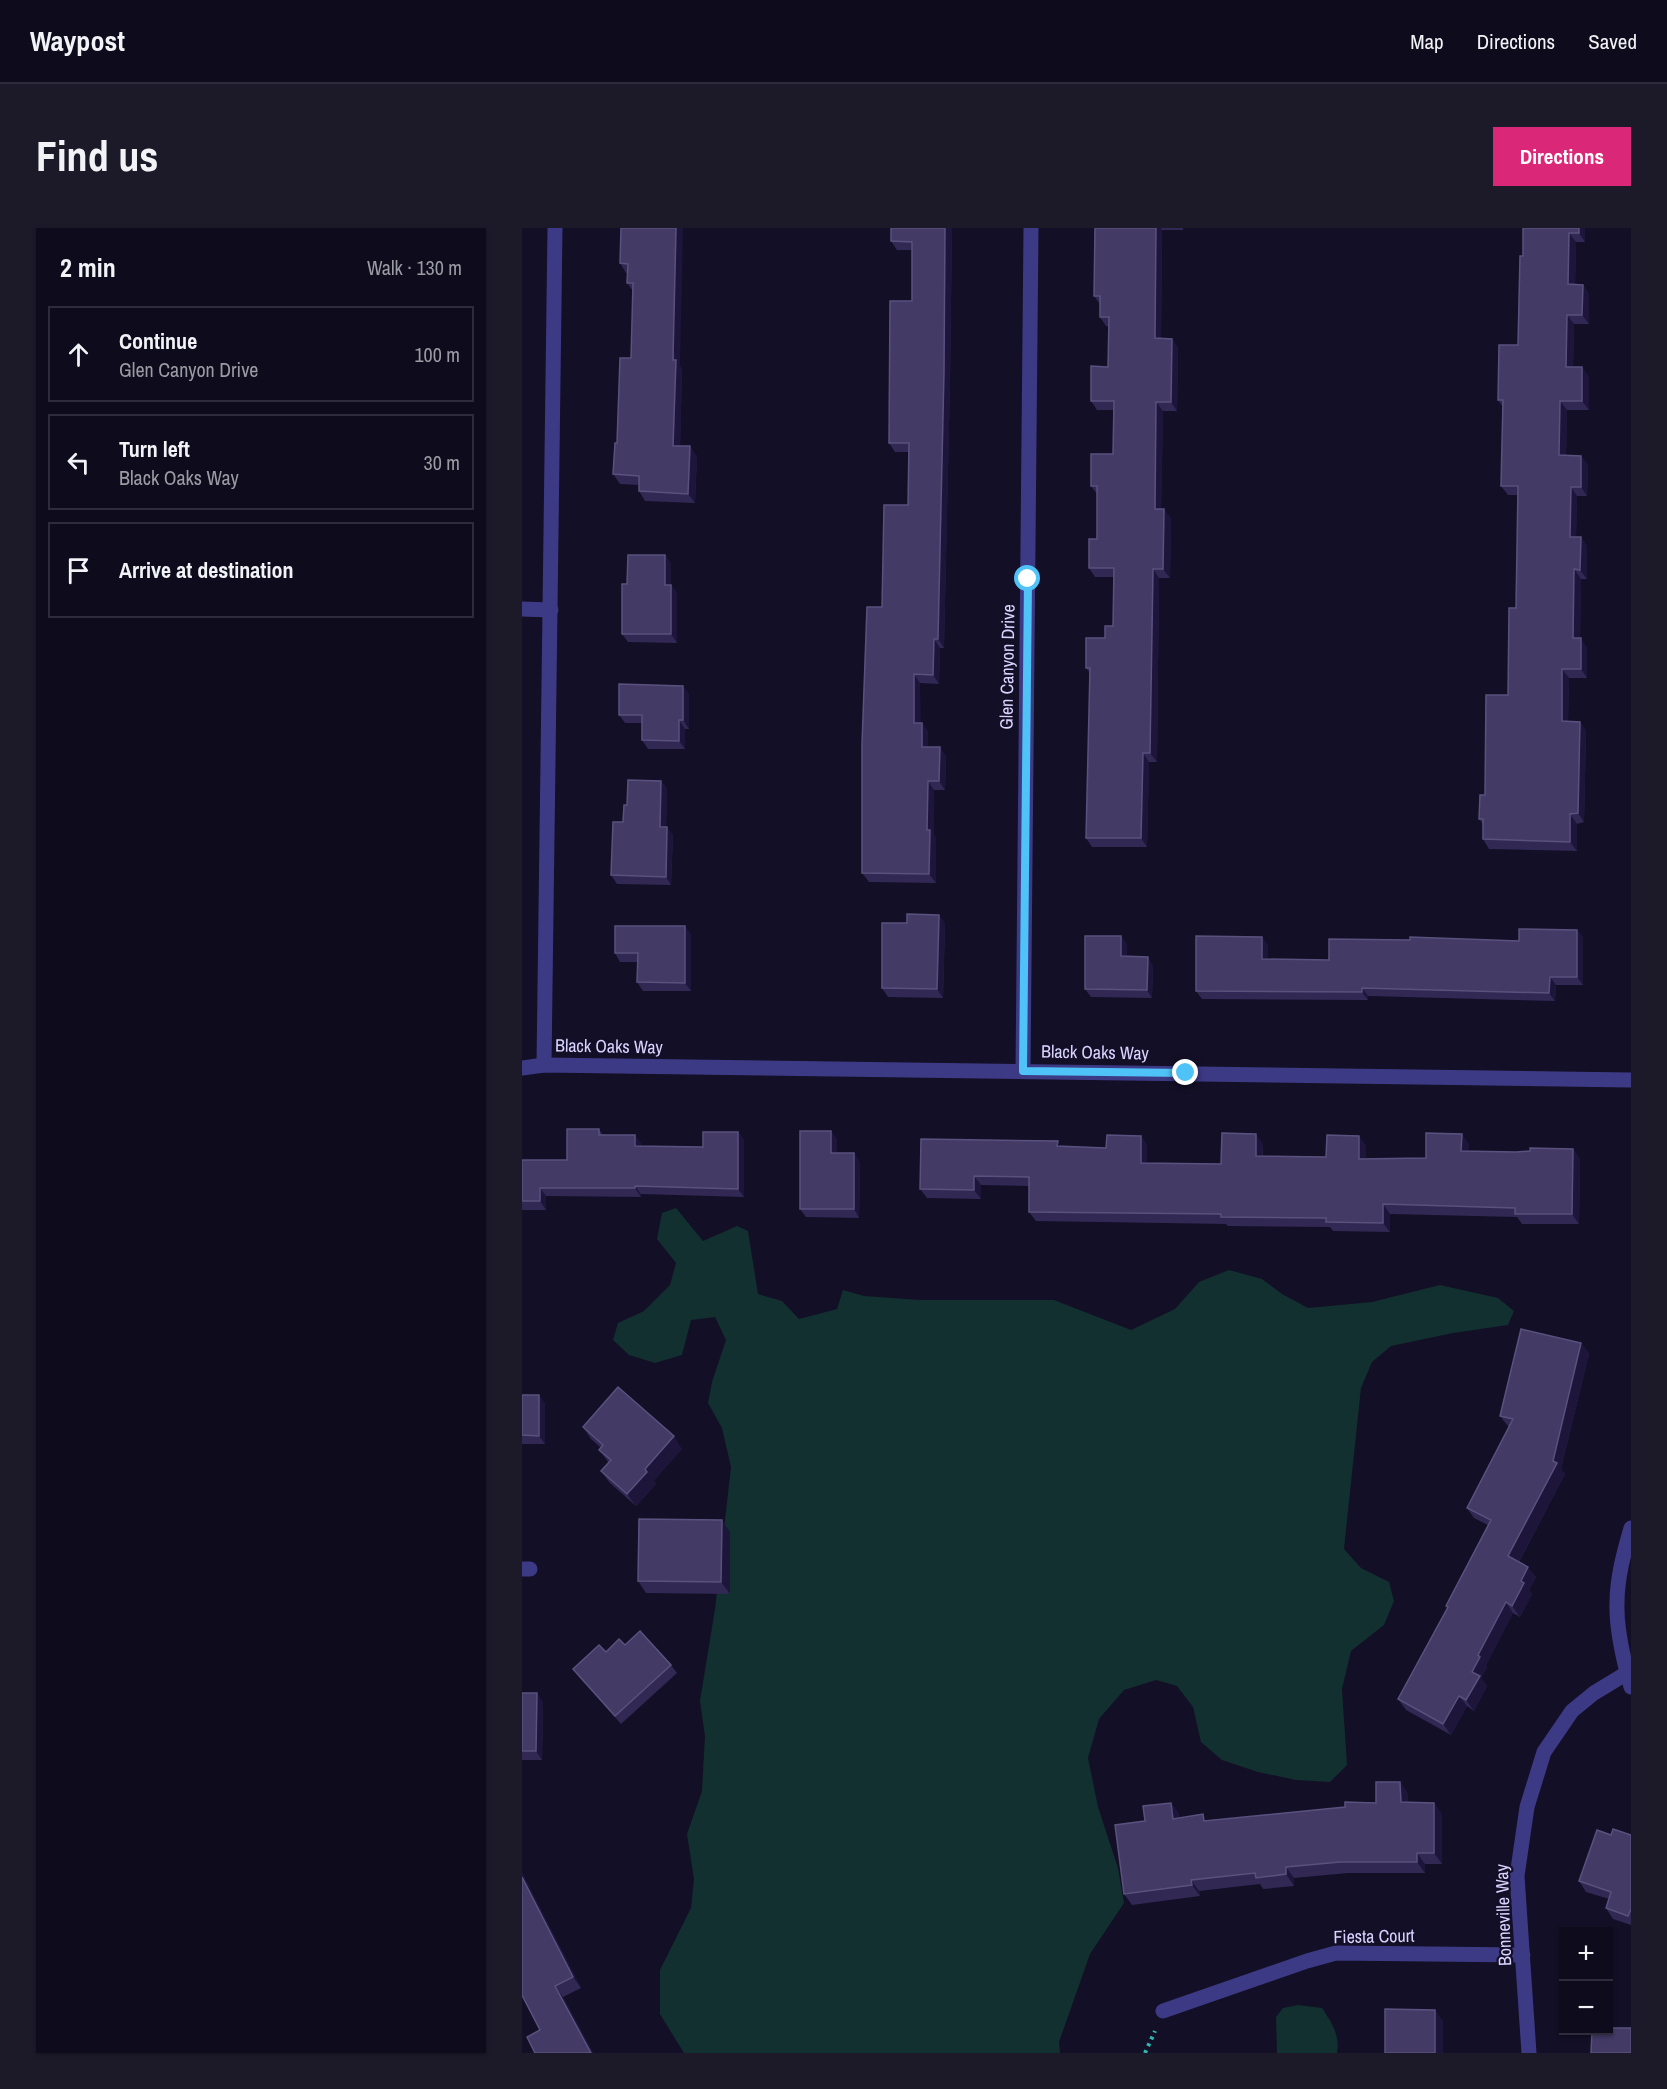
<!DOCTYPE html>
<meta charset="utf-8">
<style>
:root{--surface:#0e0b1c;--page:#1c1929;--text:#f1f3f6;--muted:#9b9ba3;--line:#2e2b3b;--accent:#db2777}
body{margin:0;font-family:"Archivo Narrow",sans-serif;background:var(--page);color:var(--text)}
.controls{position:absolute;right:18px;bottom:18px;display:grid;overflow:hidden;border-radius:0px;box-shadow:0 2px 4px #0004}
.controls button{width:54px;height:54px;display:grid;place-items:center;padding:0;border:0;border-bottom:2px solid var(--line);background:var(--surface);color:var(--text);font:30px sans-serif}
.stop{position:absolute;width:18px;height:18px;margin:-14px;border:4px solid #4fc3f7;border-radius:50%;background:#fff}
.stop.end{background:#4fc3f7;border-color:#fff;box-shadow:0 2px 6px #0008}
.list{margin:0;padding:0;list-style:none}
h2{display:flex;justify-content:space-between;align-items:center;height:78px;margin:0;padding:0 24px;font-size:26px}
h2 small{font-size:20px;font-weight:400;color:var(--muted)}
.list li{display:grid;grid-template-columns:39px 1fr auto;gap:18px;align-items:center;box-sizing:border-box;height:96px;margin:0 12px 12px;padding:0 12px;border:2px solid var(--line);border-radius:0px}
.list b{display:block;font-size:22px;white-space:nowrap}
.list p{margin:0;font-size:20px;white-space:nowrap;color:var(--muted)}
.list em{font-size:20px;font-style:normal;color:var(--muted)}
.icon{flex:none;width:33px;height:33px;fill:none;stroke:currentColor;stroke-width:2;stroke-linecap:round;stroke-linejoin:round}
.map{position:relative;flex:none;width:1109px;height:1825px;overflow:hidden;border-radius:0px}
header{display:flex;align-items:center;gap:36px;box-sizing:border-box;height:84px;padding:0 30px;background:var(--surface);border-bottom:2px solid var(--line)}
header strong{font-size:28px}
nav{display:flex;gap:33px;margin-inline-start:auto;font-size:21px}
.intro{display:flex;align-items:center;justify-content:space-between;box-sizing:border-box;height:144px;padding:0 36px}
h1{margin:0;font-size:42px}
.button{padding:15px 27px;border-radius:0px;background:var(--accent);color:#fff;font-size:21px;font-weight:700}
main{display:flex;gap:36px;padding:0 36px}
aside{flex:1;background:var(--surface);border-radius:0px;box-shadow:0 2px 4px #0004}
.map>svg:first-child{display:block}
</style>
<header>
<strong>Waypost</strong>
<nav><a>Map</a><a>Directions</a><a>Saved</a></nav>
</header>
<div class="intro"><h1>Find us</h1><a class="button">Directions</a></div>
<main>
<aside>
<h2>2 min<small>Walk · 130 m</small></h2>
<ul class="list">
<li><svg class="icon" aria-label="ahead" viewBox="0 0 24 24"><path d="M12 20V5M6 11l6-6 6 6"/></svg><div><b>Continue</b><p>Glen Canyon Drive</p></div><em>100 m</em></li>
<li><svg class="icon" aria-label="left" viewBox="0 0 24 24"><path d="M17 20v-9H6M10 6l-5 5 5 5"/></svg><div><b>Turn left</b><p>Black Oaks Way</p></div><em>30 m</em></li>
<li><svg class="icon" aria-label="arrive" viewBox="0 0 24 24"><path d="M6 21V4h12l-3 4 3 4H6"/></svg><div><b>Arrive at destination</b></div></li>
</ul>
</aside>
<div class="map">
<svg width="1109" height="1825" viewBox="0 0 1109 1825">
<rect width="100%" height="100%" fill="#130f26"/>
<g fill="#12302f">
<path d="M154 980 181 1013 215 998 226 1003 236 1066 260 1073 277 1091 315 1081 321 1062 342 1068 398 1072H532L609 1102 653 1081 677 1054 707 1042 740 1051 760 1066 786 1080 850 1074 918 1057 976 1070 992 1083 986 1097 931 1105 869 1118 850 1134 839 1160 822 1321 839 1340 867 1354 872 1373 862 1397 829 1423 820 1461 825 1537 808 1554 774 1552 736 1544 700 1532 679 1514 671 1479 655 1458 634 1452 602 1462 577 1491 566 1530 576 1579 596 1640 602 1675 568 1726 537 1814 538 1825H162L138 1786V1742L169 1680 172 1651 165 1606 180 1563 183 1508 178 1473 193 1381 209 1239 200 1200 186 1175 190 1154 204 1112 193 1089 169 1092 160 1127 133 1135 107 1127 91 1112 96 1095 122 1083 148 1057 154 1035 135 1011 140 985Z"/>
<path d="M776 1777 800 1780C810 1795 818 1807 815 1825H755L754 1789 761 1780Z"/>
</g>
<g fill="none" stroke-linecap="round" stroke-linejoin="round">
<path stroke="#2fb8b0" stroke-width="4" stroke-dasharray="3 4.5" stroke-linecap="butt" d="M623 1825 633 1803"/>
<g stroke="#3d3a85" stroke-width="15">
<path d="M0 381 29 382"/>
<path d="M22 837 33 0"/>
<path d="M0 840 22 837 1109 852"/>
<path d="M501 843 509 0"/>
<path d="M1109 1300C1102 1324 1095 1350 1095 1375 1094 1400 1102 1434 1109 1459"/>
<path d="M0 1341H8"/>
<path d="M641 1783 785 1733 814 1725 1001 1727"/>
<path d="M1007 1825 995 1648 1005 1579 1022 1524 1050 1483 1072 1465 1105 1445"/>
</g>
</g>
<g fill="#312854">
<path d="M99 0 158 138 160 142 158 218 175 228 173 275 123 273 117 263V257L98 256 91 246 95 215 109 130 111 63 105 55 106 45H104L98 35Z"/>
<path d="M430 0 428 153 422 420H418L417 456 398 455V495H400L406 504V519L424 528 423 562H412V607L414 611V655L347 654 340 645 360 379 386 277 387 224H373L367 215 390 73V22H375L369 13Z"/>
<path d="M573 0H661V2H640L639 111H650L656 120 655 183H641L639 281 649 290 648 350H637L635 534H627L625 619H570L564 610 568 445 564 440 591 398 592 349H573L567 340 575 311V266L569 258 591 226 592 182H575L569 173 586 139V98H584L578 89V76L572 68Z"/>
<path d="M1001 0H1063V14H1054L1053 57H1061L1067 66V96H1052L1051 139 1067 148V182H1045L1044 228H1059L1066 237 1065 268H1055L1054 309H1059L1065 319V351H1059L1058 410 1065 420V450H1047L1046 493 1058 494 1064 503 1062 594 1055 596V623L967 621 961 611V596L957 591 986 467 994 380 996 267H986L979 258 981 179 976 172 996 117 1001 28Z"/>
<path d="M143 327 149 336V357L155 365V415L106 414 100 406 105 356Z"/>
<path d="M167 466V501H163V521H126L120 512V495H103L97 487Z"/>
<path d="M139 553 145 561 144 599 151 607 149 657 95 656 89 647 105 577Z"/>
<path d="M423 695 421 770 366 769 360 760Z"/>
<path d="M1055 702 1061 710V757H1034L1033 773 846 768V772L680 771 674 763 746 717V731L807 732 888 712 997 713Z"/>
<path d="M169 706V763H121L115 754 116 734H98L93 725Z"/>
<path d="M599 708 605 717V728L631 737 630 770 569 769 563 761Z"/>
<path d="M77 901 81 907 119 915V918L181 919 216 904 222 912V969L119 966V969L24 968V982H0V932H45Z"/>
<path d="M309 903 315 912V925L338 934 337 990 284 989 278 981Z"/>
<path d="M619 908 625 917V935L699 936 741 916V928L804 929 844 917V931L904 930 947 916 946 923 994 924 1051 921 1058 931 1057 996H1000L995 989 868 986V1004L811 1003 808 999 706 998 704 996 514 993 507 984V958L459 957V971L405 970 398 961 539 918 584 920Z"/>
<path d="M1059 1115 1067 1126 1039 1241 1043 1246 997 1334 1014 1349 1007 1362 1010 1366 998 1389 991 1385 964 1437 965 1439 959 1450 965 1458 952 1483 945 1478 929 1507 884 1482 876 1471 926 1380 924 1378 966 1297 952 1290 945 1280 987 1199 986 1198 978 1188Z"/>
<path d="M0 1167 23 1175V1216H0V1221Z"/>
<path d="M61 1199 160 1221 132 1252 134 1256 114 1278 88 1255 79 1243 87 1235 77 1222 79 1220 69 1211Z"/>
<path d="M208 1304V1366L124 1365 116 1353Z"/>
<path d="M84 1424 149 1437 155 1445 99 1496 57 1449 51 1441Z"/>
<path d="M0 1465 21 1474 20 1532H0Z"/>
<path d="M878 1554 886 1566V1575L920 1586V1636H903V1645H826L772 1650V1658L741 1661 738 1656 677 1663 678 1668 610 1677 602 1666 623 1593 649 1575 657 1586V1590L686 1593 823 1579 854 1575Z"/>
<path d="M1089 1607H1109V1697L1091 1691 1084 1680 1087 1671 1064 1664 1057 1653Z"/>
<path d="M0 1645 59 1760 41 1769 71 1825H13L18 1802 0 1767Z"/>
</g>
<g fill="#1d163a">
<path d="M154 0H161L158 138 160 142 158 227 151 218Z"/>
<path d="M423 0H430L428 153 422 420 416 411Z"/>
<path d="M634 0H639L640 2 639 119 633 110Z"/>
<path d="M1057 0H1063V14L1057 5Z"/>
<path d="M1047 5 1054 14 1053 66 1046 56Z"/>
<path d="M1061 57 1067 66V96L1060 87Z"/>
<path d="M1045 87 1052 96 1051 149 1044 139Z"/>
<path d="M650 111 656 120 655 183 649 174Z"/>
<path d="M1060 139 1067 148V182L1060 173Z"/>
<path d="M1038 173 1045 182 1044 237 1037 227Z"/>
<path d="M634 174 641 183 639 290 633 281Z"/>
<path d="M168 218 175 228 173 275 166 266Z"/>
<path d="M1059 228 1066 237 1065 268 1059 259Z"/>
<path d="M1049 259 1055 268 1054 318 1048 309Z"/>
<path d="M642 281 649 290 648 350 641 341Z"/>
<path d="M1059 309 1065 319V351L1058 342Z"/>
<path d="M143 327 149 336V365L143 357Z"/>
<path d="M631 341 637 350 635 534 628 525Z"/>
<path d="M1052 341 1059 351 1058 419 1051 410Z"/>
<path d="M149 357 155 365V415L149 406Z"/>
<path d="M1059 410 1065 420V450L1059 441Z"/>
<path d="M412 411 418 420 417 456 411 447Z"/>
<path d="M1040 441 1047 450 1046 503 1040 493Z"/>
<path d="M392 446 398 455 399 504 392 495Z"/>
<path d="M161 458 167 466V501L161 492Z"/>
<path d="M157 492 163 501V521L157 513Z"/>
<path d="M1058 494 1064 503 1062 594 1056 585Z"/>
<path d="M400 495 406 504V528L400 519Z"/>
<path d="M418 519 424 528 423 562 417 553Z"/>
<path d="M621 525 627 534 625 619 619 610Z"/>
<path d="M139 553 145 561 144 607 138 599Z"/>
<path d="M406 553 412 562V607L414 611V655L407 646 405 602Z"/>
<path d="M1048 586 1055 596V623L1048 614Z"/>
<path d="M145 599 151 607 149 657 144 649Z"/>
<path d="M417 687 423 695 421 770 415 761Z"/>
<path d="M163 698 169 706V763L163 755Z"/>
<path d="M1055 702 1061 710V757L1055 749Z"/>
<path d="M599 708 605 717V737L599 728Z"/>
<path d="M740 709 746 717V739L740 731Z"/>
<path d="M626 729 631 737 630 770 625 762Z"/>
<path d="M1028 749 1034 757 1033 773 1027 765Z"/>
<path d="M840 760 846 768V772L840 764Z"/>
<path d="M309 903 315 912V934L309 925Z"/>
<path d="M216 904 222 912V969L216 961Z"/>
<path d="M734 906 741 916 740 938 734 928Z"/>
<path d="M940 906 947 916 946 932 939 923Z"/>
<path d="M113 907 119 915V926L113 918Z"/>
<path d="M619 908 625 917V944L619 935Z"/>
<path d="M837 908 844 917V940L837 931Z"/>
<path d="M1051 921 1058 931 1057 996 1050 986Z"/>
<path d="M332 925 338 934 337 990 332 981Z"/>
<path d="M452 948 459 957V971L452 962Z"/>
<path d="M113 958 119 966V969L113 960Z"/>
<path d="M18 960 24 968V982L18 973Z"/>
<path d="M861 976 868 986V1004L861 995Z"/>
<path d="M1059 1115 1067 1126 1039 1241 1043 1246 994 1339 986 1328 1031 1233Z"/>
<path d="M17 1167 23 1175V1216L17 1208Z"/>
<path d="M152 1208 160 1221 132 1252 134 1256 114 1278 105 1266 123 1241Z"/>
<path d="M200 1292 208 1304V1366L199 1354Z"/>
<path d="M1006 1339 1014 1349 1007 1362 1010 1366 998 1389 990 1378 999 1353Z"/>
<path d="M984 1374 991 1385 964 1437 965 1439 959 1450 965 1458 952 1483 944 1472 950 1444 956 1427Z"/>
<path d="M15 1465 21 1474 20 1532 14 1523Z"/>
<path d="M937 1468 945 1478 929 1507 921 1496Z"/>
<path d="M878 1554 886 1566V1586L879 1574Z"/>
<path d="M649 1575 657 1586 659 1602 651 1591Z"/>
<path d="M912 1575 920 1586V1636L912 1625Z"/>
<path d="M895 1625 903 1636V1645L895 1634Z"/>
<path d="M764 1639 772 1650V1658L764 1646Z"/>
<path d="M0 1645 59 1760 51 1749 0 1649Z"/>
<path d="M669 1652 677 1663 678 1668 670 1657Z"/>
<path d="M33 1758 41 1769 71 1825H69Z"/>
<path d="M913 1782 921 1793V1825H913Z"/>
</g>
<g fill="#433a66" stroke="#5a527e" stroke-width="1.5">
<path d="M99 0H154L151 132H154L151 218H168L166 266 117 263V248L91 246 93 215H95L98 130H109L111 55H105L106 36 98 35Z"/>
<path d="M369 0H423L422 144 416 411H412L411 447 392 446V495H400V519H418L417 553H406L405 602H408L407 646 340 645V516L345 379H360L362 277H386L387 215H367L368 73H390V14L369 13Z"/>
<path d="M573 0H634L633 110 650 111 649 174H634L633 281H642L641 341H631L628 525H621L619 610H564L568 440H564V410H583V398H591L592 340H567V311H575V258H569V226H591L592 173H569V138L586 139 587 89H578V68H572Z"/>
<path d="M1001 0H1057V5H1047L1046 56 1061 57 1060 87H1045L1044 139H1060V173H1038L1037 227 1059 228V259H1049L1048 309H1059L1058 342 1052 341 1051 410H1059V441H1040V493L1058 494 1056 585 1048 586V614L961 611V591H957L958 567H963L964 467H986L987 380H994L996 258H979L981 172H976L977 117H996L998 28H1001Z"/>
<path d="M106 327H143V357H149V406H100V356H105Z"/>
<path d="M97 456 161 458V492H157V513L120 512V487H97Z"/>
<path d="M106 552 139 553 138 599H145L144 649 89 647 91 594H101L102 577H105Z"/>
<path d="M385 686 417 687 415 761 360 760V695H385Z"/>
<path d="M93 698H163V755L115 754 116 725H93Z"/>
<path d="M997 701 1055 702V749H1028L1027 765 840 760V764L674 763V708L740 709V731L807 732V711L888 712V709L997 713Z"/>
<path d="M563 708H599V728L626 729 625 762 563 761Z"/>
<path d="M45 901H77V907H113V918L181 919V904H216V961L113 958V960H18V973H0V932H45Z"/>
<path d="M278 903H309V925H332V981H278Z"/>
<path d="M700 905 734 906V928L804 929 805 907 837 908V931L904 930V905L940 906 939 923 994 924 1008 923V920L1051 921 1050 986H993V980L861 976V995L804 994V990L699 989V986L507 984V949L452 948V962L398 961 399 911 536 913 535 918 584 920 585 907 619 908V935L699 936Z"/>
<path d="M999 1101 1059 1115 1031 1233 1035 1235 986 1328 1006 1339 999 1353 1002 1355 990 1378 984 1374 956 1427 958 1429 950 1444 958 1448 944 1472 937 1468 921 1496 876 1471 926 1379 924 1378 969 1292 945 1280 991 1191 978 1188Z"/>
<path d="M96 1159 152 1208 123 1241 125 1244 105 1266 79 1243 89 1232 77 1222 81 1217 61 1199Z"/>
<path d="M0 1167H17V1208L0 1207Z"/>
<path d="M117 1291 200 1292 199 1354 116 1353Z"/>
<path d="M118 1403 149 1437 93 1488 51 1441 77 1417 84 1424 97 1411 103 1417Z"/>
<path d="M0 1465H15L14 1523H0Z"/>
<path d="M854 1554H878L879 1574 912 1575V1625H895V1634H818L764 1639V1646L734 1650 733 1645 669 1652 670 1657 602 1666 593 1597 623 1593 621 1578 649 1575 651 1591 681 1586 682 1593 823 1579V1574L854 1575Z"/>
<path d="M1091 1601 1109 1607V1681L1106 1688 1084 1680 1089 1664 1057 1653 1075 1602 1089 1607Z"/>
<path d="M0 1649 51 1749 33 1758 69 1825H13L5 1809 18 1802 0 1767Z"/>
<path d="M863 1781 913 1782V1825H863Z"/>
<path d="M1086 1800H1109V1825H1069L1070 1803H1086Z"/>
</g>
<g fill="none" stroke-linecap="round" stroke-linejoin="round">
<path stroke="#4fc3f7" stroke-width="8" d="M506 351 501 843 664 845"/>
</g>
<g text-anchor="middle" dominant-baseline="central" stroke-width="4.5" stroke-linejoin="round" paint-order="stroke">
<g font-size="18" fill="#d9d4ff" stroke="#130f26">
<text transform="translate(485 439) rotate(-89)">Glen Canyon Drive</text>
<text transform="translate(87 818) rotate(1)">Black Oaks Way</text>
<text transform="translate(573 824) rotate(1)">Black Oaks Way</text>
<text transform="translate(981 1687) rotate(-92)">Bonneville Way</text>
<text transform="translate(852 1708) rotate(-1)">Fiesta Court</text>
</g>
</g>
</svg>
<div class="controls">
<button>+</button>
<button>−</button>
</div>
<div class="stop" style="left:506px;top:351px"></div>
<div class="stop end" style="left:664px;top:845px"></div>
</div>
</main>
